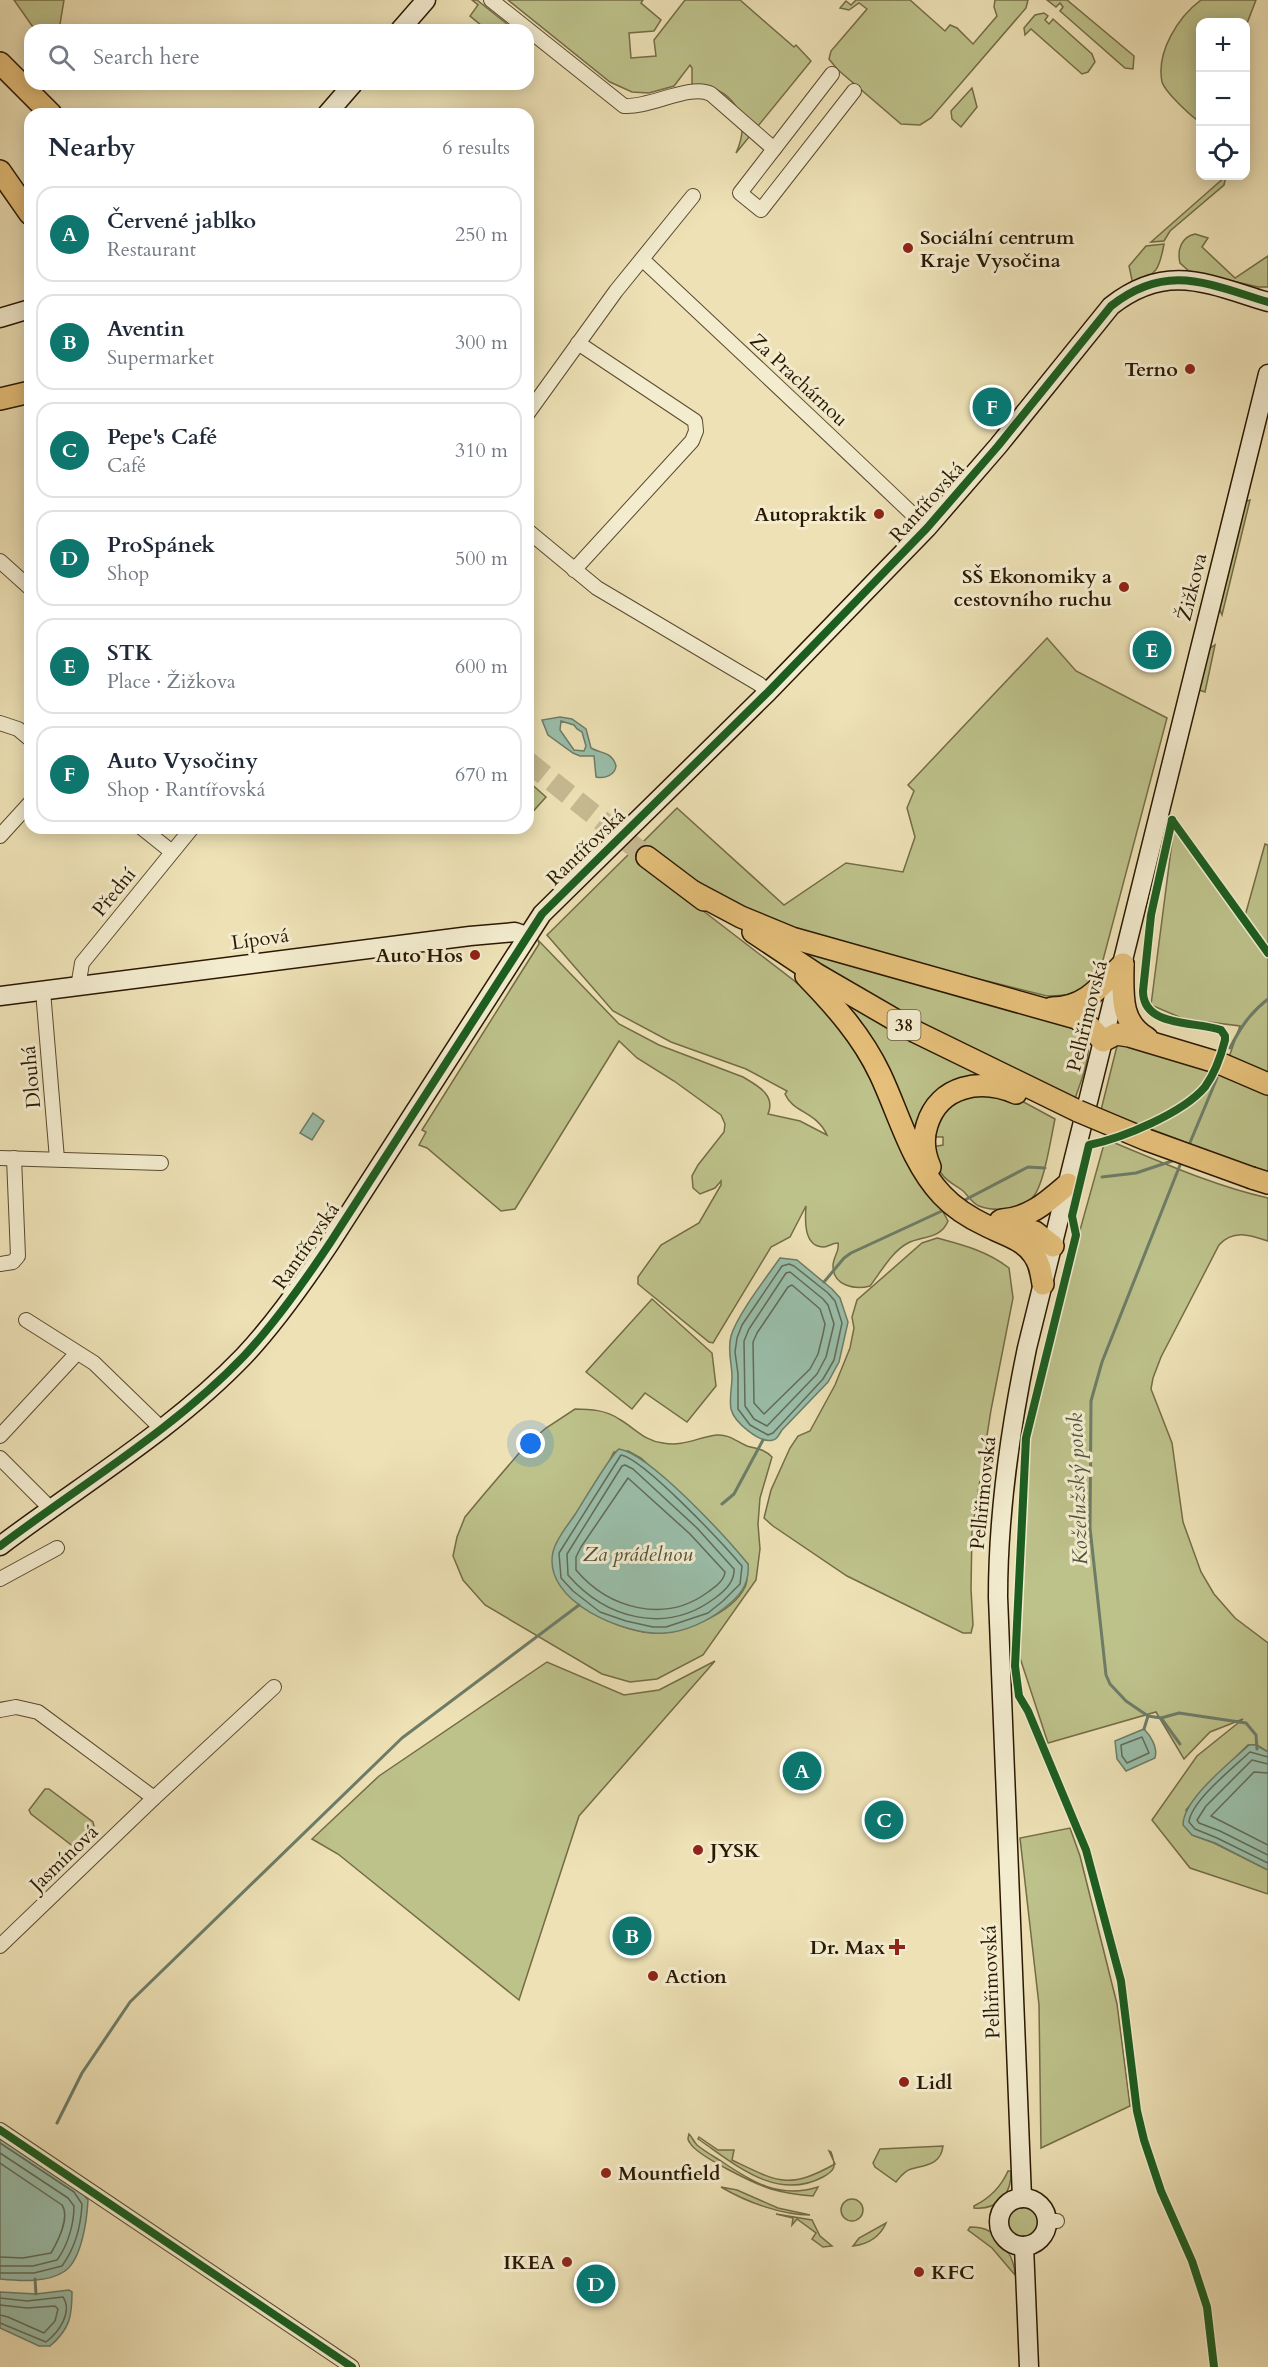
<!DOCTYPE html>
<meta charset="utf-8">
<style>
:root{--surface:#fff;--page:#f2f2f3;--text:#1f2937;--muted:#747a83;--line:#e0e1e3;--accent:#0f766e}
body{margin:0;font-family:Cardo,serif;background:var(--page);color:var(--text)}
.controls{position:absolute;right:18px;top:18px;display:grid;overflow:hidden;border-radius:12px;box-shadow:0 3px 15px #0003}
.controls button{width:54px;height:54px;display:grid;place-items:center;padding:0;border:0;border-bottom:2px solid var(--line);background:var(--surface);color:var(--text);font:30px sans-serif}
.you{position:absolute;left:531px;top:1444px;width:21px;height:21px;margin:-15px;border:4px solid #fff;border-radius:50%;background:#1a73e8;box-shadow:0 0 0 9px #1a73e833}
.badge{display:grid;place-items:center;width:39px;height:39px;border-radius:50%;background:var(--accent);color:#fff;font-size:20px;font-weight:700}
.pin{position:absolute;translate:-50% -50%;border:3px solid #fff;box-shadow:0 2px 6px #0006}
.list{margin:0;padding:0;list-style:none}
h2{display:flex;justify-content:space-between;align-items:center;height:78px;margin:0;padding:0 24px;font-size:26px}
h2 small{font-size:20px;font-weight:400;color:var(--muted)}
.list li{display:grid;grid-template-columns:39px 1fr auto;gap:18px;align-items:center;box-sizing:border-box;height:96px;margin:0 12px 12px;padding:0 12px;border:2px solid var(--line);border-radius:18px}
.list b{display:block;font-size:22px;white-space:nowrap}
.list p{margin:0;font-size:20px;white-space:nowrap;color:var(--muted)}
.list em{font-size:20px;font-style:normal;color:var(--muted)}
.icon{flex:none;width:33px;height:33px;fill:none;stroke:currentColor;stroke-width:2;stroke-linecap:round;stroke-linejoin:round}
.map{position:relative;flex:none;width:1268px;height:2367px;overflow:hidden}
.search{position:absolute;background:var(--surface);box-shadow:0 3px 15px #0003;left:24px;top:24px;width:510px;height:66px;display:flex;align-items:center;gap:15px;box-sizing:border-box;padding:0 21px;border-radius:18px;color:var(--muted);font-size:22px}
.panel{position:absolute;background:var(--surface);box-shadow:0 3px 15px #0003;left:24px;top:108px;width:510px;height:726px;border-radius:18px}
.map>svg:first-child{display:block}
</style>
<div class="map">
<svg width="1268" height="2367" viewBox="0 0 1268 2367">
<rect width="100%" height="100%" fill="#ede1b5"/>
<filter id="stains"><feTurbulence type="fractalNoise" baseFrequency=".00333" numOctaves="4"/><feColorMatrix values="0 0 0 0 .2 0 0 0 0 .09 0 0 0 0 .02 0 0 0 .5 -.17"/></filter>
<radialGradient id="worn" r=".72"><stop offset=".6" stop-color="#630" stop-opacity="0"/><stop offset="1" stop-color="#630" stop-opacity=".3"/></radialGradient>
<g fill="#bdc18a" stroke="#746c46" stroke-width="1.5" fill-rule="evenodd">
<path d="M14 0H64L59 30H35Z"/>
<path d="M472 0H477L507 24V30H487L470 16 478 5Z"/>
<path d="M508 0H643L641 3 661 20 654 31 629 33 631 58 656 56 654 40 685 0H740L794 47 796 45 811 61 736 153C753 116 732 86 692 85V68L690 65 674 86 649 93 632 92 610 82Z"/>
<path d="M856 0H910L945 31 950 25 957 28 973 44 997 16 994 7 995 0H1028L1026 8 931 118 920 125 901 124 837 69 829 59 831 51 867 9 859 3 849 10 840 8 846 1 851 5Z"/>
<path d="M1047 0H1067L1134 56 1133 69 1125 68 1060 11 1063 7 1060 3 1056 7Z"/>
<path d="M1201 0H1256L1246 26V22H1200V120H1197C1189 114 1165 92 1162 82 1156 52 1178 17 1201 0Z"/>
<path d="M1044 13 1048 16 1045 20 1049 24 1053 19 1092 54 1095 62 1088 72 1082 74 1031 29 1025 35 1024 28 1035 15Z"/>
<path d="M972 88 977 107 961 127 952 119 951 111Z"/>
<path d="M1226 176 1224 185 1170 231 1164 241 1151 242Z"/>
<path d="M1195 234 1208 238 1202 247 1235 278 1268 256V287H1258L1189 271 1180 263C1177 250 1181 237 1195 234Z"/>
<path d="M1164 244C1159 271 1157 273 1133 285L1129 266 1146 246Z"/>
<path d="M1250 500 1222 615 1219 608 1246 501Z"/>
<path d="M1047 638 1076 671 1167 718 1103 960C1087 992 1081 995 1047 996L827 941 771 923 702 888 641 844 677 808 784 905 846 863 903 872 915 837 907 808 914 791 908 785Z"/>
<path d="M1215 645 1205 692 1199 690 1209 649Z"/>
<path d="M528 781 546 797 528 817Z"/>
<path d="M1175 819 1245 916 1265 844 1268 845V1075L1229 1057 1240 1026 1184 1019 1151 1005Z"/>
<path d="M629 854 818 999 844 1031 948 1221C941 1239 922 1236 908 1243 891 1252 881 1272 870 1286 855 1290 833 1286 833 1266 833 1257 840 1251 838 1243 832 1243 828 1247 824 1247 803 1247 805 1219 806 1206L790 1237 771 1247 713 1343 709 1342 638 1284V1277L661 1245 699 1223 721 1185V1181L715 1188 700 1194 693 1188 692 1176 698 1165 724 1132 725 1124 721 1115 674 1081 637 1058 619 1041 515 1209 501 1211 427 1148 419 1145 426 1132 422 1130 539 944 538 940 619 1024 659 1045 743 1077C758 1086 776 1095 768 1114L800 1121 827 1135C816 1111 793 1113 785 1094L787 1091 746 1069 671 1042 613 1011 547 935Z"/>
<path d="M810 950 1075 1024C1100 1046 1083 1072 1075 1099L959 1045 794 951Z"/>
<path d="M838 998 977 1073 976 1077C937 1081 927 1099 912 1132Z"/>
<path d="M1118 1042 1199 1063 1268 1092V1174L1101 1110Z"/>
<path d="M968 1092 1020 1100 1055 1119C1051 1137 1044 1187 1032 1198 1019 1210 995 1212 979 1206 972 1203 968 1195 962 1190 954 1184 947 1182 941 1173 935 1165 933 1156 931 1147L943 1145V1137H931L935 1119Z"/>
<path d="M1110 1141C1161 1162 1214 1186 1268 1198V1241C1250 1235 1233 1229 1219 1245L1161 1357 1153 1378 1151 1389 1172 1443 1183 1522 1201 1572 1214 1594 1235 1618 1268 1643V1752L1257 1745H1248L1208 1784 1186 1810 1192 1835 1214 1843 1268 1870V1894L1190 1868 1152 1820 1197 1756 1243 1719 1210 1732 1184 1759 1156 1712 1048 1743 1020 1658 1028 1437 1065 1284 1104 1144Z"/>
<path d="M937 1238C963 1245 987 1251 1009 1268L1013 1298 991 1410 972 1531 971 1589 973 1625 971 1633H963L847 1576 773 1526 764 1518 771 1490 790 1448 798 1436 810 1431 835 1385 850 1348 854 1328 852 1317 857 1300 922 1243Z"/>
<path d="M652 1299 712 1353 716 1386 687 1422 645 1393 632 1409 586 1372Z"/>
<path d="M575 1409C590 1409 606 1410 619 1419 635 1428 644 1441 663 1443 684 1447 698 1437 717 1435 729 1434 737 1442 747 1446 758 1449 764 1449 772 1457L760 1498 758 1524 760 1549 756 1580 703 1655 657 1679 630 1682 602 1674 485 1605 463 1580 453 1556 457 1537 465 1517 485 1493 526 1445 546 1428ZM628 1451 641 1458 706 1518 748 1564C747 1571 748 1581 745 1587 732 1614 680 1635 652 1633 626 1631 600 1618 579 1605L562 1535 603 1473 614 1452Z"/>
<path d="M715 1661 579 1816 519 2000 338 1854 312 1839 379 1776 547 1662 624 1695 659 1690Z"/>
<path d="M45 1789H49L93 1822 94 1826 79 1847H74L31 1814 29 1810Z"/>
<path d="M1070 1828 1080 1856 1117 2004 1130 2106 1041 2148 1039 2005 1020 1838Z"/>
<path d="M689 2134C692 2137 694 2142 697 2145 704 2151 713 2156 721 2161 752 2182 779 2199 818 2187L813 2196C798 2195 785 2193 771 2189 755 2184 697 2156 690 2143 687 2139 688 2138 689 2134Z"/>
<path d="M699 2137 718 2150H734L732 2160C778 2182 788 2190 835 2164L829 2151 831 2152C836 2166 836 2170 823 2177 776 2202 735 2164 698 2139Z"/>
<path d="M943 2146C941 2165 925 2165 911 2169 904 2171 900 2177 896 2182L875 2167 873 2163 880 2149Z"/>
<path d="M1008 2171H1011C1012 2194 998 2210 974 2208V2206C990 2198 1001 2187 1008 2171Z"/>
<path d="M721 2187 737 2190 778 2208 810 2215C782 2215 746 2202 721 2187Z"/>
<circle cx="852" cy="2210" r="11"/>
<circle cx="1023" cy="2222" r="17"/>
<path d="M776 2214 812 2220 820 2236 832 2246 823 2247 812 2239 816 2233 797 2219 792 2225 793 2218Z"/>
<path d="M886 2223C880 2237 869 2244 853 2246L859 2238Z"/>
<path d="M970 2227C976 2227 984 2228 989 2231 1003 2237 1015 2261 1015 2275L992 2248 968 2230Z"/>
</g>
<g fill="#9abeaa" stroke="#6d7c67" stroke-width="1.5" fill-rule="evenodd">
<path d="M560 717 572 719 586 729 591 748C601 754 612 751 616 766 615 775 605 779 596 777L594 756H580L573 753 548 735 542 720ZM561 721 574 725 577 729 582 732 586 746 584 751 574 750C569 743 565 737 560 730Z"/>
<path d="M313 1113 324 1121 312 1140 300 1133Z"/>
<path d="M780 1258 797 1260 832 1289 840 1298 848 1322 839 1362 828 1382 782 1430C779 1434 778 1439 773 1440 760 1444 734 1422 731 1409 729 1399 732 1387 732 1377 732 1363 727 1350 731 1336 737 1315 766 1278 780 1258Z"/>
<path d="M619 1449C650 1454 726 1537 748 1564 750 1585 739 1597 723 1609 708 1621 685 1632 665 1633 626 1636 542 1602 553 1552 556 1538 569 1524 576 1513 583 1502 612 1453 619 1449Z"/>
<path d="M1144 1729C1151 1736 1158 1748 1155 1758L1126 1771 1117 1759 1115 1741Z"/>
<path d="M1249 1745H1256L1268 1752V1870L1215 1843 1192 1835 1183 1825C1183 1799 1230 1763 1249 1745Z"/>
<path d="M0 2136 78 2188 88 2200C87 2219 82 2259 65 2271 48 2283 20 2281 0 2279Z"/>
<path d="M69 2290 72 2292C72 2316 70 2329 50 2346H39L0 2328V2292L36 2294Z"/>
</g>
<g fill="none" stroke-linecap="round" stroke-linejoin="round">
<g stroke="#626b56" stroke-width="1.5">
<path d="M789 1264 794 1266 828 1293 835 1301 842 1323 834 1360 823 1379 773 1433 768 1435 750 1425 738 1409V1374L735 1352 737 1338 742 1325 782 1266Z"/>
<path d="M790 1272 823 1299 828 1305 834 1324 826 1357 817 1374 767 1426 754 1419 745 1406 744 1341 749 1329 786 1273Z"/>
<path d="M792 1285 820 1309 825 1324 823 1334 818 1354 810 1369 764 1414 754 1403 753 1342 757 1333 788 1287Z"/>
<path d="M621 1455C644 1459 724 1545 742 1566L740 1584 723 1601 708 1613 666 1627H653L626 1621 600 1612 573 1591 561 1578 559 1553Z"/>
<path d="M625 1465 633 1469 697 1528 734 1569C735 1582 725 1591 715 1598 666 1635 606 1619 568 1575L567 1554 622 1466Z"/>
<path d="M628 1478 690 1534 725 1572C724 1581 715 1587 708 1592 665 1624 609 1609 576 1570V1557L581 1547Z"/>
<path d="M1142 1737 1149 1753 1127 1763 1122 1756 1121 1745Z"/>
<path d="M1268 1757 1250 1752C1234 1767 1191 1801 1189 1822L1195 1829 1217 1838 1268 1863"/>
<path d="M1268 1764 1252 1760 1206 1806 1197 1820 1199 1823 1220 1831 1268 1855"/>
<path d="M1268 1773 1254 1772 1211 1816 1268 1845"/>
<path d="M0 2143 74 2192 82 2204C81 2225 75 2248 62 2266L34 2273H0"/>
<path d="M0 2153 68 2198 74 2206C74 2224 68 2245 57 2260L33 2266H0"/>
<path d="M0 2163 62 2205C70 2217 58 2241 51 2253L23 2258 0 2257"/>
<path d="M0 2298 27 2301 63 2297C73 2312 59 2332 46 2342L0 2323"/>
<path d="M0 2305 27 2308 55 2306 58 2309 55 2321 44 2333 8 2317 0 2315"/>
</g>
<g stroke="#6d7c67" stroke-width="3">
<path d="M1230 1048C1240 1028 1250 1013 1268 999"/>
<path d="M1189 1145 1217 1078"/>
<path d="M1182 1160 1102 1362 1091 1401 1090 1528 1106 1675 1110 1684 1126 1701 1148 1716 1161 1718 1179 1713 1246 1723 1256 1735 1257 1749"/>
<path d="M1102 1177 1136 1173 1175 1160"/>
<path d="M961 1202 1028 1167 1045 1168"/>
<path d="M824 1282 844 1258 851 1253 944 1210"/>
<path d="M722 1504 734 1494 763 1440"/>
<path d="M1161 1718 1180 1744"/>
<path d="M1144 1729 1148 1716"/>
<path d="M57 2123 82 2073 130 2002 402 1738 579 1605"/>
<path d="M35 2279 36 2294"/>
</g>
<path stroke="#c6b991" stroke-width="21" stroke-dasharray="21 10" stroke-linecap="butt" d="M528 762 647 857"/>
<g stroke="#5b4a2f" stroke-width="16">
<g id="street">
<path d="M491 0 624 106C650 108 691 83 711 94L774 149 740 193 761 210 854 91"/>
<path d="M774 149 832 74"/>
<path d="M643 260C738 349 833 438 927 528"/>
<path d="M528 413 616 291 693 196"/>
<path d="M528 531 597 588 759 684 768 692"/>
<path d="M0 561 30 588"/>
<path d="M574 570 692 441 696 431 695 421 578 343"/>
<path d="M0 723 18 729 30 739"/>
<path d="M142 828 172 852"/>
<path d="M0 836 30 803"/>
<path d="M78 987 82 963 192 828"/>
<path d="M43 991 57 1159"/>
<path d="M0 1158 161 1163"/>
<path d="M0 1264 13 1262 18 1256 14 1158"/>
<path d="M26 1320 94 1363 162 1429"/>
<path d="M0 1436 77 1353"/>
<path d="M0 1458 50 1508"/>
<path d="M0 1579 57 1548"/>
<path d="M0 1710 16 1707 38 1712 154 1798"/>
<path d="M0 1946 154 1798 274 1687"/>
<path d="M0 2130 352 2367"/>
<path d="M1047 2221H1057"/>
</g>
</g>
<g stroke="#2a1802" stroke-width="21">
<g id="secondary">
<path d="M400 30 426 0"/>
<path d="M327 114 353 84"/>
<path d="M0 318 30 309"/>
<path d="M0 996 470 936 515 932 526 936"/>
<path d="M0 1546C82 1484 173 1430 244 1356 276 1322 304 1282 330 1243L542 914 768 692 927 528 998 446 1111 306C1167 262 1208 284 1268 302"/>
<path d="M1022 2198 998 1597C998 1514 1010 1430 1027 1348L1268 374"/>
<circle cx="1023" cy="2222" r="24"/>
<path d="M1024 2246 1029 2367"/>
</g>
</g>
<g stroke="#2a1802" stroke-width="24">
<g id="primary">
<path d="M0 63 51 114"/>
<path d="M0 171 30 214"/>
<path d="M0 399 30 392"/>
<path d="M647 857 704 900"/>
<path d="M694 892 741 917 792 938 1076 1018 1090 1027 1103 1041 1116 1034 1129 1036 1219 1063 1268 1084"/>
<path d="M753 932 816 974 916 1032 1078 1111"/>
<path d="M1123 964C1123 993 1119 1022 1147 1038"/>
<path d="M806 976C835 1006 862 1036 880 1074 899 1114 911 1162 942 1195 955 1209 970 1218 987 1226 1002 1234 1023 1239 1033 1254 1040 1263 1041 1273 1043 1284"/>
<path d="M1052 1008C1085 1008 1101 986 1123 964"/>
<path d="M930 1167C924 1153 922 1140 927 1125 939 1085 981 1078 1016 1093"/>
<path d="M1252 1178 1268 1183"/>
<path d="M1002 1220C1030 1218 1047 1202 1068 1184"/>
<path d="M1000 1221 1035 1232 1053 1246"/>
</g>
</g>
<use href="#street" stroke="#f3eccf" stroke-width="14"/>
<use href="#secondary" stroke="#f3eccf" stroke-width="18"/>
<use href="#primary" stroke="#e6c07a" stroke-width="21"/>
<g stroke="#2a1802" stroke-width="24" stroke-linecap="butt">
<path id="primary-bridge" d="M1078 1111 1147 1140 1252 1178"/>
</g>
<use href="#primary-bridge" stroke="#e6c07a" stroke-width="21"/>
<g stroke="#f3eccf" stroke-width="11">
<g id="cycleway">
<path d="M1172 820 1151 915 1143 991C1143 1028 1196 1021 1221 1030L1225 1036V1040C1221 1056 1215 1073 1205 1087 1183 1113 1123 1138 1089 1145L1072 1216 1076 1235 1026 1438 1015 1666 1019 1696 1028 1711 1086 1850 1121 1981 1137 2111 1144 2140 1161 2191 1192 2261 1207 2307 1214 2367"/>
<path d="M1172 820 1268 953"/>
<path d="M0 1546C82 1484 173 1430 244 1356 276 1322 304 1282 330 1243L542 914 768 692 927 528 998 446 1111 306C1167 262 1208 284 1268 302"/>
<path d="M0 2130 352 2367"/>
</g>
</g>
<use href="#cycleway" stroke="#1b5e20" stroke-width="8"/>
</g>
<g fill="#8f2418" stroke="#f3eccf" stroke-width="2">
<circle cx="908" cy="248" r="6"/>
<circle cx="1190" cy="369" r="6"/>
<circle cx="879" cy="514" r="6"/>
<circle cx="1124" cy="587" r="6"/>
<circle cx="475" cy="955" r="6"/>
<circle cx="698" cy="1850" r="6"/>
<path d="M894 1938h6v6h6v6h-6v6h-6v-6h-6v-6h6z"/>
<circle cx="653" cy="1976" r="6"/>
<circle cx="904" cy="2082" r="6"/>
<circle cx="606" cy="2173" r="6"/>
<circle cx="567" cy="2262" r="6"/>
<circle cx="919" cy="2272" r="6"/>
</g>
<g text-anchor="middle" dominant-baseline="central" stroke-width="6" stroke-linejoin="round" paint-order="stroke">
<rect fill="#f3eccf" stroke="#665840" stroke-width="1.5" x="887.5" y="1010" width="33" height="30" rx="4.5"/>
<g font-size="18" font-weight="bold" fill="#2a1802">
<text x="904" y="1025">38</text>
</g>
<g font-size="20" font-weight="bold" fill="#2a1802" stroke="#f3eccf" text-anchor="start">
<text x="920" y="237">Sociální centrum<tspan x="920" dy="23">Kraje Vysočina</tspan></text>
<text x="1178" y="369" text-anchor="end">Terno</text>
<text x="867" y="514" text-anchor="end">Autopraktik</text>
<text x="1112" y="576" text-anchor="end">SŠ Ekonomiky a<tspan x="1112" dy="23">cestovního ruchu</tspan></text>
<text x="463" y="955" text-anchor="end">Auto Hos</text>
<text x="710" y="1850">JYSK</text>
<text x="885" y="1947" text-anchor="end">Dr. Max</text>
<text x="665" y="1976">Action</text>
<text x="916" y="2082">Lidl</text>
<text x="618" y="2173">Mountfield</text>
<text x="555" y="2262" text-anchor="end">IKEA</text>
<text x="931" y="2272">KFC</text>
</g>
<g font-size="20" fill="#2a1802" stroke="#f3eccf">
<text transform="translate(799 380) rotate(43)">Za Prachárnou</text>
<text transform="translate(927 502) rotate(-48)">Rantířovská</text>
<text transform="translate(1192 587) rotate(-76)">Žižkova</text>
<text transform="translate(586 847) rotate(-44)">Rantířovská</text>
<text transform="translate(114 892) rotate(-51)">Přední</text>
<text transform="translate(260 939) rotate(-8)">Lípová</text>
<text transform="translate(1087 1016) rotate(-76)">Pelhřimovská</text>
<text transform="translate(31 1077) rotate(-95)">Dlouhá</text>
<text transform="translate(306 1246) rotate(-55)">Rantířovská</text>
<text transform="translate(983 1493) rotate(-84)">Pelhřimovská</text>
<text transform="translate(64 1858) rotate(-44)">Jasmínová</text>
<text transform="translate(991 1982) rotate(-92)">Pelhřimovská</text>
</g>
<g font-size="21" font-style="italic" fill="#51523d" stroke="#f3eccf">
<text transform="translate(1078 1489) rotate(-92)">Koželužský potok</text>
<text x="638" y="1554">Za prádelnou</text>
</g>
</g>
<rect width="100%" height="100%" filter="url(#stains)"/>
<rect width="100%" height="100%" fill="url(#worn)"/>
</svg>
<div class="controls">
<button>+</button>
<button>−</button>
<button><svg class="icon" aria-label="locate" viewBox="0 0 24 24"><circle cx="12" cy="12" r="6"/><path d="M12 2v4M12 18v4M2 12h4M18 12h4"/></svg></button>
</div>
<div class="you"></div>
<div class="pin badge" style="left:802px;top:1771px">A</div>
<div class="pin badge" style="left:632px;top:1936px">B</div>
<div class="pin badge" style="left:884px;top:1820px">C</div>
<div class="pin badge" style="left:596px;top:2284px">D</div>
<div class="pin badge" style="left:1152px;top:650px">E</div>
<div class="pin badge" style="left:992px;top:407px">F</div>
<div class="search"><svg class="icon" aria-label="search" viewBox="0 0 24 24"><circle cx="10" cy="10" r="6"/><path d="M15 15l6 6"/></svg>Search here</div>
<section class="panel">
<h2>Nearby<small>6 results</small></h2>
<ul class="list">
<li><span class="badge">A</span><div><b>Červené jablko</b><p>Restaurant</p></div><em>250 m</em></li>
<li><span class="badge">B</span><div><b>Aventin</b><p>Supermarket</p></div><em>300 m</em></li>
<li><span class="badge">C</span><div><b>Pepe's Café</b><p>Café</p></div><em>310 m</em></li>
<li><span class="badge">D</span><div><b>ProSpánek</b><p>Shop</p></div><em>500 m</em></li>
<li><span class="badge">E</span><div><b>STK</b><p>Place · Žižkova</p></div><em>600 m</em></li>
<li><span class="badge">F</span><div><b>Auto Vysočiny</b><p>Shop · Rantířovská</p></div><em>670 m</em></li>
</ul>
</section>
</div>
